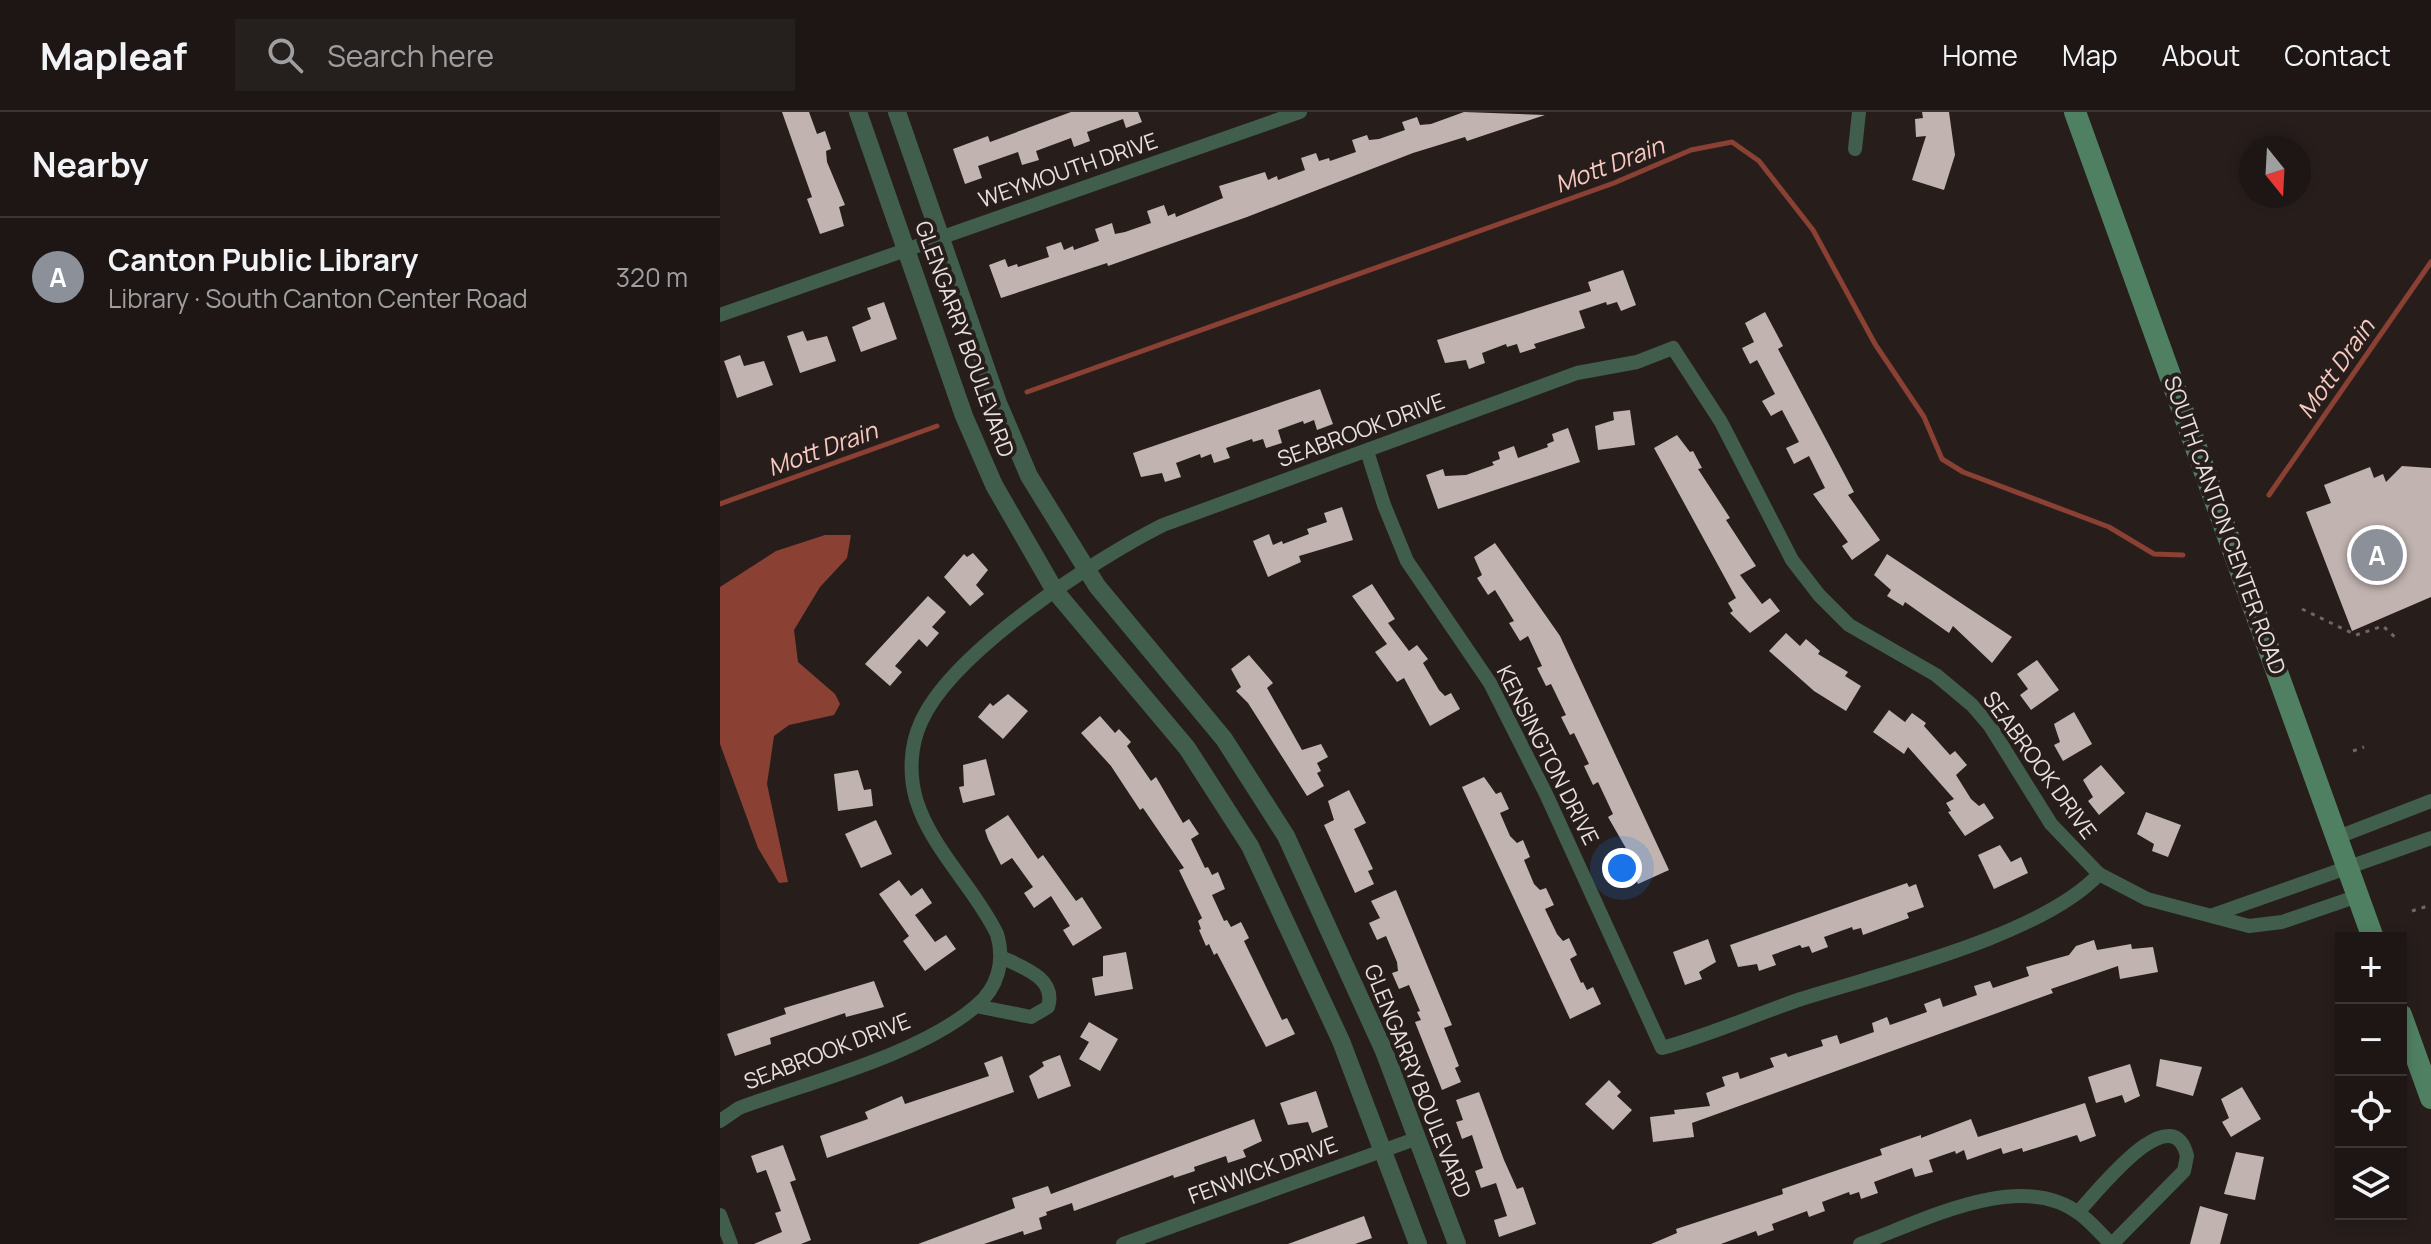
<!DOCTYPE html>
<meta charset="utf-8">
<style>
:root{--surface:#1d1615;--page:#251f1e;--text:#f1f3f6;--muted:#a09fa0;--line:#3b3534;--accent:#8c9099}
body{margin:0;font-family:Manrope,sans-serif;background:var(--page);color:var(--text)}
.controls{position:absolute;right:24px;bottom:24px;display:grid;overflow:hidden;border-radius:0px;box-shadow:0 4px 12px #0003}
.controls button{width:72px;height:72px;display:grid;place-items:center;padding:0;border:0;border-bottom:2px solid var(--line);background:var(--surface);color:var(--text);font:40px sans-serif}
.compass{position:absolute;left:1519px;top:24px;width:72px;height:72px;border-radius:50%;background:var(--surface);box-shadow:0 4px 12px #0003;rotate:162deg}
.you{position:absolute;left:902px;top:756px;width:28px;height:28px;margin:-20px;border:6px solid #fff;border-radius:50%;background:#1a73e8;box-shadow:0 0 0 12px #1a73e833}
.badge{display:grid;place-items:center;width:52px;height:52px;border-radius:50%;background:var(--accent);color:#fff;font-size:26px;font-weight:700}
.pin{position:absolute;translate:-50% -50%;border:4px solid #fff;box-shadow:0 2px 8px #0006}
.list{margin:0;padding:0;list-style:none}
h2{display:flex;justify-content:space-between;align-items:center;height:104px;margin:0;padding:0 32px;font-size:34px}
h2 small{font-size:26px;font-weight:400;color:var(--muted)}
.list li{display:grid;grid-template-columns:52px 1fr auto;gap:24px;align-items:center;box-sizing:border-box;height:120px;padding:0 32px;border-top:2px solid var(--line)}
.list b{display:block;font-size:30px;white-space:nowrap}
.list p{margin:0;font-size:26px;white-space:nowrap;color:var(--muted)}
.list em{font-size:26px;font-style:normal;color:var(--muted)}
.icon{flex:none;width:44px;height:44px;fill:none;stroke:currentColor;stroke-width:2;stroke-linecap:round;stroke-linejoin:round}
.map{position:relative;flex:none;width:1711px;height:1132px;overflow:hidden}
header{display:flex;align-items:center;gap:48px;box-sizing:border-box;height:112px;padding:0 40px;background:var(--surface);border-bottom:2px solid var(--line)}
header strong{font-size:38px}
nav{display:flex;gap:44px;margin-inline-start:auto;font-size:28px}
.search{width:560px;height:72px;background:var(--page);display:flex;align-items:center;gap:20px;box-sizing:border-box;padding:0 28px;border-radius:0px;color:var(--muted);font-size:30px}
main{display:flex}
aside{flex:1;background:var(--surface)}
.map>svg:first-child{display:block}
</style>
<header>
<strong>Mapleaf</strong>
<div class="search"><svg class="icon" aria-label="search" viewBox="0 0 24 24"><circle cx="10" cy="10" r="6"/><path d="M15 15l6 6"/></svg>Search here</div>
<nav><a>Home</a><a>Map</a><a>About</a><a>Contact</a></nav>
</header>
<main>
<aside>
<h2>Nearby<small></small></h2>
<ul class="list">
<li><span class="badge">A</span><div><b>Canton Public Library</b><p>Library · South Canton Center Road</p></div><em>320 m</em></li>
</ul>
</aside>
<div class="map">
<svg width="1711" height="1132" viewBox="0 0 1711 1132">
<rect width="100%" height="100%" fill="#271e1c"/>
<path fill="#8a4033" d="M105 423H131L127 446 100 475 74 518 78 550 115 582 120 592 114 603 69 613 54 624 47 672 68 770 59 771 38 736 0 632V475L56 439Z"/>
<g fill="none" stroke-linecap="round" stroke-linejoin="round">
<g stroke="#8a4033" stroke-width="5">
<path d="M307 280 894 71 971 38 1012 30 1039 49 1093 118 1155 232 1204 305 1222 347 1243 360 1389 415 1434 442 1463 443"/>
<path d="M1549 383 1711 150"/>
<path d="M0 392 217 314"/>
</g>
</g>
<g fill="#c0b3b0">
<path d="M62 0H89L97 22 105 19 111 37 106 39 107 50 125 93 119 95 124 114 100 122 87 87 92 85Z"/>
<path d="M351 0H418L422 10 406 16 403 7 367 20 370 29 354 35 351 26 316 39 319 48 302 53 298 40 258 54 262 66 245 72 233 37 268 24 270 30Z"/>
<path d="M744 0 825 3 747 29 745 25 693 41 527 105 388 154 387 151 281 186 269 153 285 147 288 155 297 152 298 155 329 145 326 135 341 130 344 138 353 134 354 138 379 129 375 117 392 111 395 122 405 120 431 111 427 99 444 93 448 104 455 101 456 105 503 86 499 74 545 60 548 68 557 64 558 68 585 58 581 46 596 41 599 49 609 46 610 49 636 40 632 28 647 23 649 28 659 27 685 18 682 10 697 5 700 13 711 12Z"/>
<path d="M1202 0H1229L1235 43 1224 78 1192 68 1206 24 1196 25 1195 7 1203 6Z"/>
<path d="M903 158 916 193 901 199 897 190 887 193 886 190 859 199 865 216 814 232 816 236 800 241 797 232 787 235 786 232 762 241 765 251 749 257 746 248 725 251 717 228 871 179 868 170Z"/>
<path d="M164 190 177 227 141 240 132 215 151 207 147 196Z"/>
<path d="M1045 200 1063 234 1058 237 1134 380 1128 383 1160 428 1132 448 1122 434 1128 430 1093 382 1105 376 1089 344 1074 352 1066 336 1079 330 1062 298 1051 304 1042 289 1055 282 1037 248 1030 252 1022 236 1034 230 1025 211Z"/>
<path d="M83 219 87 229 107 224 116 249 80 261 67 224Z"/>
<path d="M20 243 24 254 44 249 53 273 17 286 4 249Z"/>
<path d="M600 277 613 312 597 318 594 308 584 312 583 309 558 318 562 331 546 336 543 327 533 330 532 327 506 336 510 346 494 351 491 342 481 346 480 342 456 351 461 365 445 370 442 361 421 365 413 341Z"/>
<path d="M910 298 915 333 878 338 875 314 894 308 893 300Z"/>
<path d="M848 316 860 350 718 397 706 363 723 357 725 364 746 363 774 353 772 350 780 347 778 340 794 334 798 346 828 335 827 332 834 329 832 322Z"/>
<path d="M957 323 970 340 973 339 982 356 978 357 1010 406 1006 408 1036 454 1020 463 1042 492 1050 486 1060 499 1030 521 1010 501 1013 499 1008 491 1016 486 934 336Z"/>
<path d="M1682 354 1711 356V485L1632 519 1586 400 1611 391 1604 373 1650 355 1654 366 1663 362 1666 370Z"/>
<path d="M622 395 633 428 579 444 581 450 548 465 533 429 549 422 553 433 562 429 563 432 589 422 587 417 607 410 604 401Z"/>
<path d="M775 431 840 524 949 758 918 772 910 754 915 752 888 705 893 702 878 670 873 673 864 654 869 652 854 621 850 623 841 605 846 603 831 572 826 574 817 556 822 554 808 524 800 529 789 511 794 509 775 478 768 483 757 466 762 463 754 445Z"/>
<path d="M253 441 268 458 256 473 264 482 250 494 224 465 244 442 247 445Z"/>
<path d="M1167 442 1292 525 1272 551 1233 514 1229 521 1185 490 1183 494 1167 484 1171 478 1154 463Z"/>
<path d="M652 472 675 507 668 511 689 539 697 533 708 547 703 551 719 578 725 584 731 581 740 597 710 614 684 566 677 570 655 540 667 532 632 484Z"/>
<path d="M208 484 226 500 212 515 219 521 207 535 199 527 175 554 182 560 170 574 145 552Z"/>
<path d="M1066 521 1080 534 1086 527 1100 539 1098 542 1128 560 1125 564 1141 574 1126 599 1094 579 1049 539Z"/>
<path d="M529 543 553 571 547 576 582 638 601 632 608 645 597 651 601 659 597 661 604 674 587 684 528 591 516 579 521 575 511 557Z"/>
<path d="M1317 548 1339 578 1311 598 1300 583 1308 577 1297 562Z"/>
<path d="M288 582 308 599 283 627 258 605 270 591 273 594Z"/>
<path d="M1169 598 1185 610 1192 601 1206 611 1204 614 1230 643 1235 639 1247 653 1236 663 1251 687 1259 694 1264 691 1274 706 1245 724 1228 700 1231 699 1226 691 1234 687 1188 635 1184 642 1153 620Z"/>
<path d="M1354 600 1372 632 1343 649 1334 633 1340 630 1334 612Z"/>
<path d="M380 604 395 621 399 617 411 630 407 634 431 669 436 665 463 711 469 707 479 722 471 727 485 756 488 755 492 763 498 760 505 777 492 783 504 809 507 808 511 815 521 810 529 826 524 829 562 908 567 906 575 922 546 935 497 841 494 843 489 832 486 834 479 818 481 817 478 809 482 806 459 758 464 756 423 696 420 698 391 654 361 621Z"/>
<path d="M266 647 275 683 243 691 239 675 244 674 243 653Z"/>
<path d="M1381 653 1405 681 1379 703 1368 689 1373 685 1363 668Z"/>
<path d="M138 658 144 678 151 677 153 694 118 699 114 662Z"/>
<path d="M764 665 776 682 781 680 789 697 780 701 790 724 797 731 803 728 810 745 804 748 814 772 820 778 826 776 834 793 825 797 837 822 843 829 849 826 857 843 850 847 861 871 863 870 867 878 873 875 881 892 850 907 742 675Z"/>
<path d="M629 678 646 711 634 717 653 757 648 759 654 772 635 781 604 713 614 708 608 689Z"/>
<path d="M1426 700 1461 713 1448 745 1432 739 1434 732 1417 722Z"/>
<path d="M288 703 318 747 323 743 356 789 362 785 382 816 353 834 343 818 350 814 331 784 314 796 304 781 313 775 292 746 281 753 268 727 265 718Z"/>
<path d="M156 708 172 742 141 756 125 722Z"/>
<path d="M1280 733 1291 750 1301 745 1308 761 1274 777 1258 743Z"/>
<path d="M179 768 191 784 202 776 212 791 195 803 215 830 226 823 236 837 205 859 183 829 189 824 159 782Z"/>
<path d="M1187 771 1189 775 1196 772 1204 795 1187 801 1189 806 1143 823 1141 816 1133 818 1132 815 1104 825 1108 835 1092 841 1089 834 1082 836 1080 833 1052 843 1056 853 1039 859 1037 852 1018 855 1010 833Z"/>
<path d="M676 778 732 913 724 916 739 954 735 956 741 970 722 978 695 910 701 908 697 900 700 899 689 873 679 877 672 861 678 859 677 850 666 824 657 828 649 811 660 806 651 789Z"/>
<path d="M988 827 996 850 979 860 982 867 965 873 953 840Z"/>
<path d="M1374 828 1377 838 1411 832 1412 837 1433 835 1438 860 1400 867 1398 854 1331 877 1333 881 972 1011 974 1025 933 1030 930 1005 955 1002 954 998 990 994 986 981 1005 974 1002 965 1018 960 1020 967 1054 955 1050 946 1066 941 1068 945 1103 934 1101 928 1117 923 1120 932 1154 920 1152 911 1167 905 1170 913 1207 900 1204 892 1220 886 1223 895 1257 883 1254 874 1270 869 1273 876 1309 864 1306 855 1349 843 1356 834Z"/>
<path d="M406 840 413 877 375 884 372 866 383 864V844Z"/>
<path d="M154 869 164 895 126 905 125 901 50 926 51 932 15 944 7 922 66 902 64 896Z"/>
<path d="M369 910 398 927 380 959 359 947 369 930 360 925Z"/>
<path d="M340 943 351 974 318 987 309 964 324 954 322 950Z"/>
<path d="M282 944 294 980 107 1046 100 1024 148 1007 145 1000 182 984 185 992 269 964 264 951Z"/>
<path d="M1440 947 1482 955 1473 984 1436 974Z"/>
<path d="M1410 952 1420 984 1405 991 1402 983 1376 991 1368 965Z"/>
<path d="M889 968 901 980 897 984 912 998 893 1018 865 992Z"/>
<path d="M1522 975 1541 1007 1511 1025 1502 1010 1509 1006 1501 987Z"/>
<path d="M596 979 608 1015 592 1021 588 1010 568 1013 560 991Z"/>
<path d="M759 980 784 1048 797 1077 803 1075 816 1112 779 1125 774 1108 787 1104 776 1071 761 1076 755 1059 763 1056 752 1023 742 1027 736 1010 743 1008 736 988Z"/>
<path d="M1365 991 1376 1024 1360 1030 1357 1023 1303 1040 1302 1036 1283 1042 1281 1036 1247 1048 1244 1038 1236 1042 1235 1039 1209 1048 1213 1060 1195 1065 1192 1056 1154 1070 1158 1081 1141 1087 1139 1080 1130 1083 1129 1080 1102 1090 1105 1099 1089 1105 1087 1099 1052 1112 1054 1118 1038 1124 1036 1119 1001 1132H931L957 1121 956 1117 1063 1082 1062 1077 1162 1043 1160 1037 1201 1023V1026L1251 1007 1258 1025Z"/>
<path d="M534 1007 542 1029 523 1038 526 1045 508 1051 506 1044 474 1055 475 1059 454 1066 453 1063 354 1099 352 1091 326 1100 327 1103 319 1106 322 1117 304 1123 303 1119 264 1132H198L295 1096 292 1086 328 1074 331 1082Z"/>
<path d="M63 1033 76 1068 70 1070 91 1128 81 1132H34L62 1120 55 1101 61 1099 46 1058 37 1061 31 1044Z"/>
<path d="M1516 1040 1544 1045 1535 1088 1504 1082Z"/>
<path d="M1480 1094 1508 1102 1500 1132H1470Z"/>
<path d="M644 1104 652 1126 635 1132H568Z"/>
</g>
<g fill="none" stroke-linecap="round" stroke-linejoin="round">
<g stroke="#706765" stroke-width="3" stroke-dasharray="4 6" stroke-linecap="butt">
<path d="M1582 497 1636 523 1663 514 1678 528"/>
<path d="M1633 639 1644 635"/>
<path d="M1692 799 1711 793"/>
</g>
<g stroke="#405e4b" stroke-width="14">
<path d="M1135 37 1139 0"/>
<path d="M0 203 580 0"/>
<path d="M647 339 664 393 687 449 770 571 826 682 942 936C990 923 1034 903 1081 887 1163 861 1323 823 1379 762"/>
<path d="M1618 725 1711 689"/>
<path d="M1493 803 1711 726"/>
<path d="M256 894 311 905 328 895C337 866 302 855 281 845"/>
<path d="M0 1009 19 996C89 970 199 943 256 894 278 876 285 849 277 822 255 776 211 737 196 687 189 662 190 634 201 610 232 540 375 447 443 413L857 261 917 250 953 236 1001 310 1072 448 1099 483 1129 513 1216 563 1252 593 1270 614 1331 712 1379 762 1427 787 1529 814 1562 810 1638 784"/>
<path d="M1358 1100C1376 1082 1452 982 1467 1044L1464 1059 1392 1132"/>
<path d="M0 1103 11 1132"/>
<path d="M403 1132 698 1026"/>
<path d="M1140 1132C1201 1110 1300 1056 1360 1102 1371 1110 1381 1122 1391 1132"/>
</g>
<g stroke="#405e4b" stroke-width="18">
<path d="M138 0 244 304 274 373 335 479 467 636 530 734 621 929 698 1132"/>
<path d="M177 0 278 291 309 364 377 474 504 627 566 724 664 939 737 1132"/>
</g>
<g stroke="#508062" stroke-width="22">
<path d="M1355 0 1653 826"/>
<path d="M1681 903 1711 986"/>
</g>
</g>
<g text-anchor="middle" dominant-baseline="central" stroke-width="8" stroke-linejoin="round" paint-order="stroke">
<g font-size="22" fill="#e7e0de" stroke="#271e1c">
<text transform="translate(348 58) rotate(-19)">WEYMOUTH DRIVE</text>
<text transform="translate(245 227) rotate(70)">GLENGARRY BOULEVARD</text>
<text transform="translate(641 318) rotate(-20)">SEABROOK DRIVE</text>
<text transform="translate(1505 413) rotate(70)">SOUTH CANTON CENTER ROAD</text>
<text transform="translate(828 643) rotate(63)">KENSINGTON DRIVE</text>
<text transform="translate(1320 653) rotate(54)">SEABROOK DRIVE</text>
<text transform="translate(107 939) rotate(-21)">SEABROOK DRIVE</text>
<text transform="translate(698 969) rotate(68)">GLENGARRY BOULEVARD</text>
<text transform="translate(543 1058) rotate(-20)">FENWICK DRIVE</text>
</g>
<g font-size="24" font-style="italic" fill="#f7c9c0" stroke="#271e1c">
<text transform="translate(889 52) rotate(-21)">Mott Drain</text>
<text transform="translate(1615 256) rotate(-55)">Mott Drain</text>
<text transform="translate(102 336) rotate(-20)">Mott Drain</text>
</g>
</g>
</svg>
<div class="controls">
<button>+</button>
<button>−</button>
<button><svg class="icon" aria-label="locate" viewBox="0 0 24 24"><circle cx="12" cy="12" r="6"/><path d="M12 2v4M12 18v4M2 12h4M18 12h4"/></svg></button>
<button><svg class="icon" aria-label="layers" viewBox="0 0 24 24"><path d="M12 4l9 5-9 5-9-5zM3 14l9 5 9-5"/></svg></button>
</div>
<svg class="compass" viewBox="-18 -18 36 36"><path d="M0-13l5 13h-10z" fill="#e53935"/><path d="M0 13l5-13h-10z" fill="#a09fa0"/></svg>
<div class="you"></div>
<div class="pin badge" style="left:1657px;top:443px">A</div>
</div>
</main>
